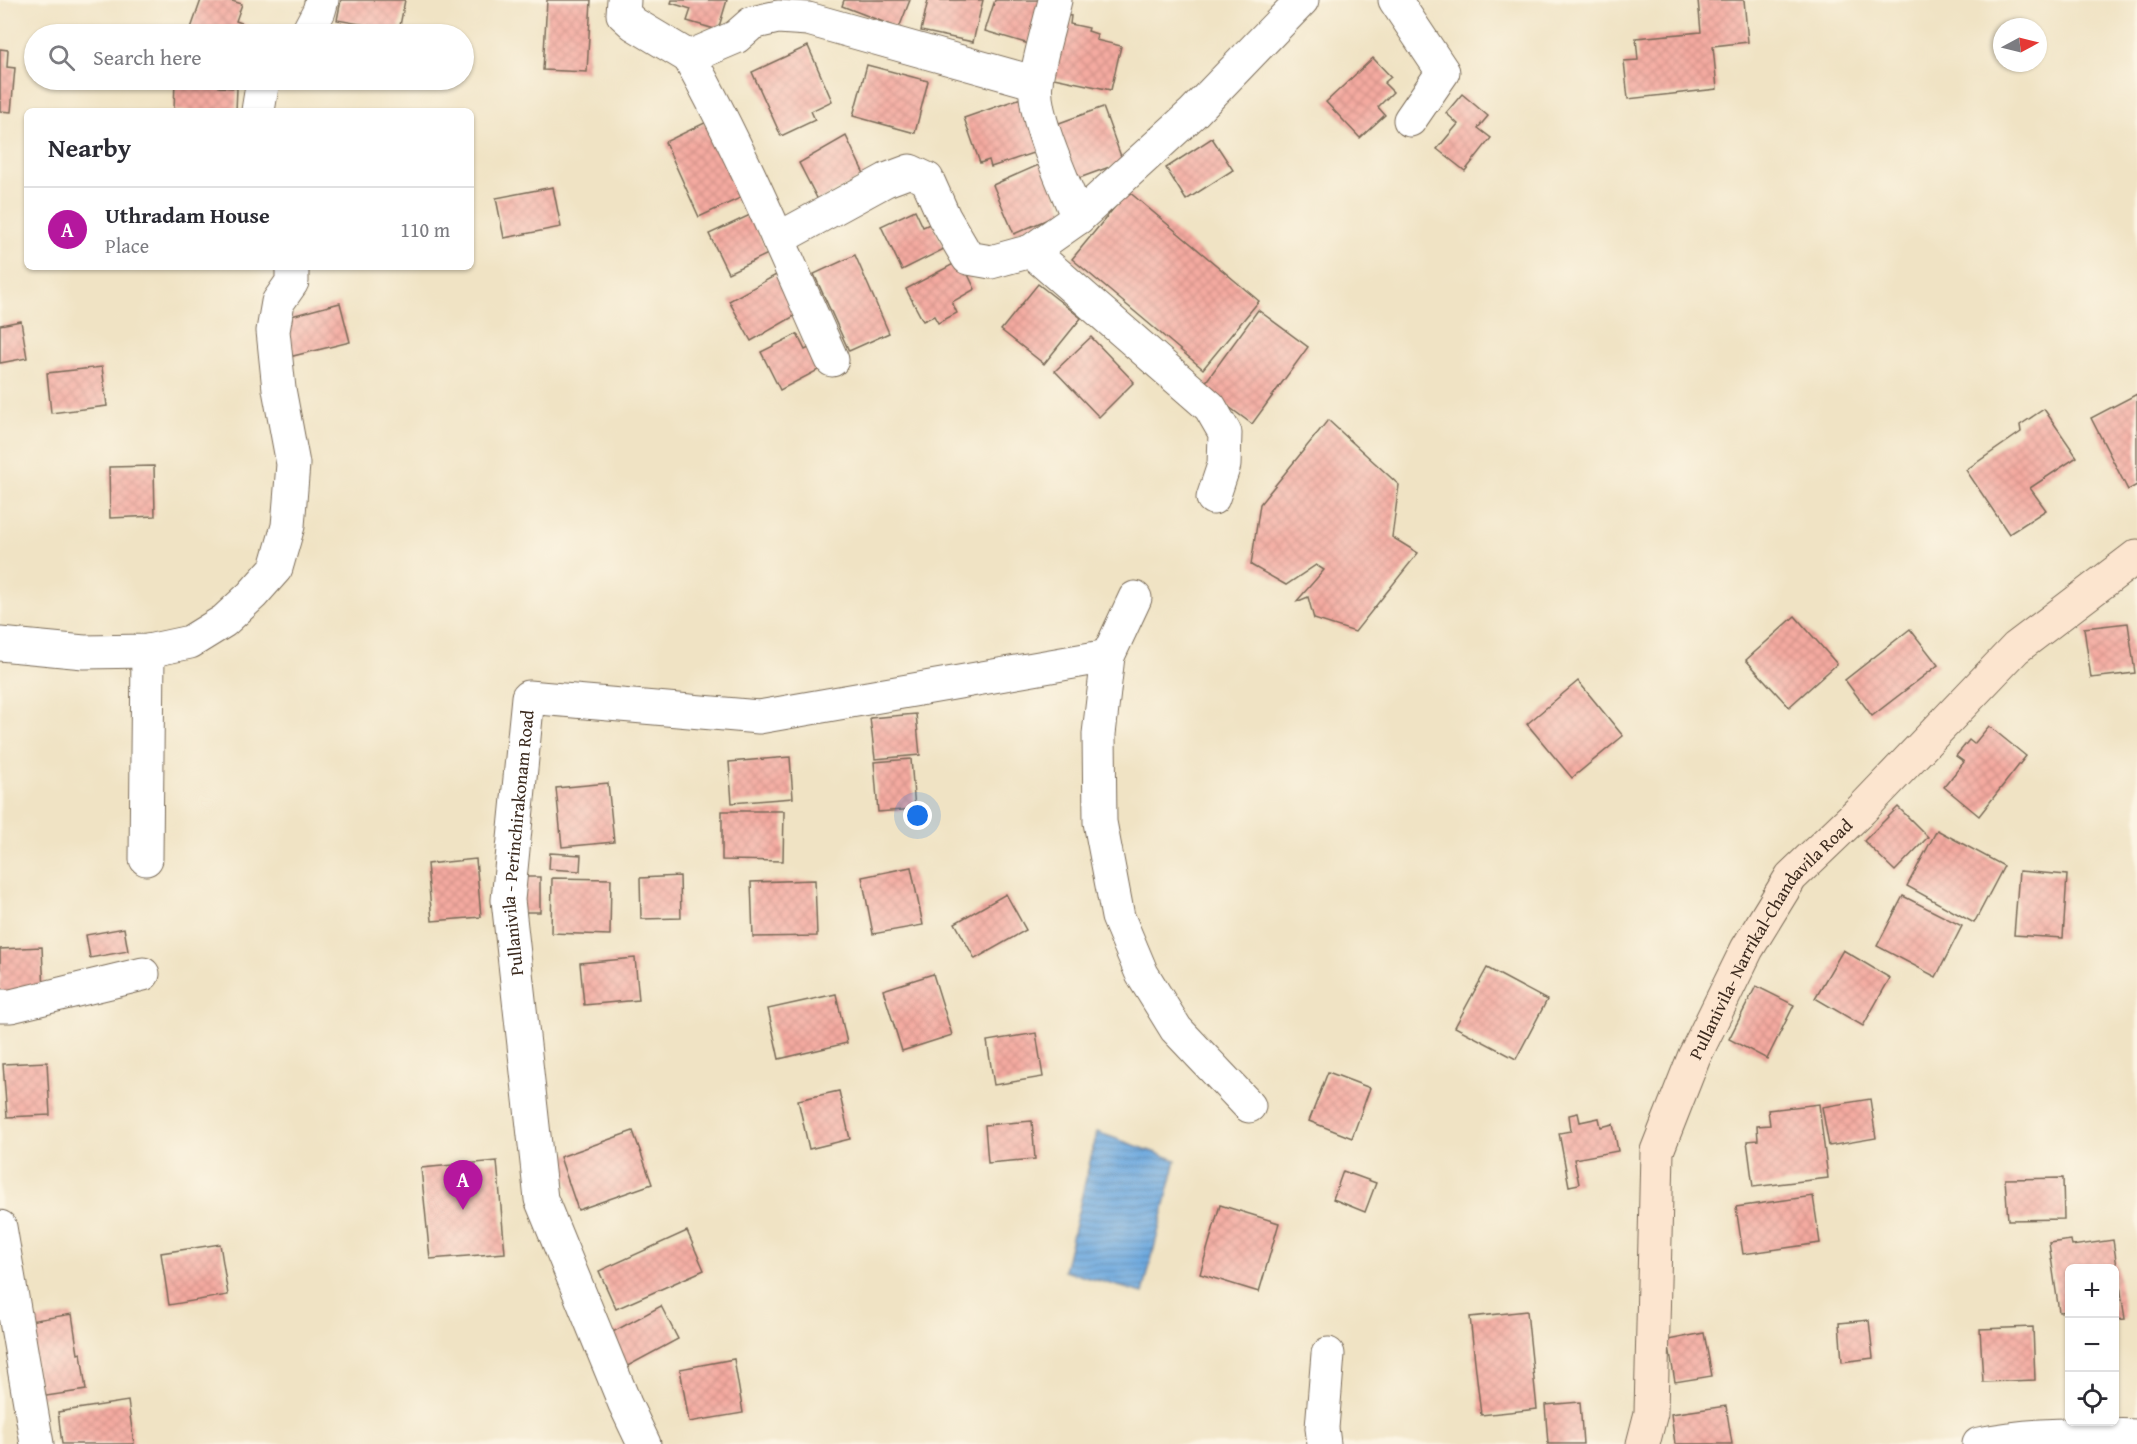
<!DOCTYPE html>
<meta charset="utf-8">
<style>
:root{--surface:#fff;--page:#f2f2f3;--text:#2b2b33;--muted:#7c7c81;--line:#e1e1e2;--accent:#b5179e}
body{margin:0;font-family:"Gentium Book Plus",serif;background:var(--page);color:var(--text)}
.controls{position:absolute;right:18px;bottom:18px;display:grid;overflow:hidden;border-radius:9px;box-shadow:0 2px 4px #0004}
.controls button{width:54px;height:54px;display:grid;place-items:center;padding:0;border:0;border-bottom:2px solid var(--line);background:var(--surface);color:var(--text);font:30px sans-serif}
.compass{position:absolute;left:1993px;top:18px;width:54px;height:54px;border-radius:50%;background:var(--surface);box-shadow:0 2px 4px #0004;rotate:83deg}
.you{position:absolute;left:918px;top:816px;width:21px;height:21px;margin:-15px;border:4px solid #fff;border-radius:50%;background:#1a73e8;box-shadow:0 0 0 9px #1a73e833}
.badge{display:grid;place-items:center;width:39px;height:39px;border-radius:50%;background:var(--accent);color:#fff;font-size:20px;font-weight:700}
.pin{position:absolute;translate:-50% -50px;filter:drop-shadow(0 2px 3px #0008)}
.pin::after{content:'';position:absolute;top:32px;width:21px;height:18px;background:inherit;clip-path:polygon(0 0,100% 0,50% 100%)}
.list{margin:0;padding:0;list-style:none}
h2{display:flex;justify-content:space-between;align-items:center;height:78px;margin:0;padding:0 24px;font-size:26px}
h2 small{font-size:20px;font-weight:400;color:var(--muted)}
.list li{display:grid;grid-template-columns:39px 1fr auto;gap:18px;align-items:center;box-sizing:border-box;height:84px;padding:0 24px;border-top:2px solid var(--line)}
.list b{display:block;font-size:22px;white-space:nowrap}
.list p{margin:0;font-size:20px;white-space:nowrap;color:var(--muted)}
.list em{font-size:20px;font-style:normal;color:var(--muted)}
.icon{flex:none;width:33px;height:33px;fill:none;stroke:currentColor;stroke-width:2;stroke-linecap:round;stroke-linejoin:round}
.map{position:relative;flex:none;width:2137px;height:1444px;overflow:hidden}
.search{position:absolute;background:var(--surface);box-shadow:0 2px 4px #0004;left:24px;top:24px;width:450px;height:66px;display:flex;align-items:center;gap:15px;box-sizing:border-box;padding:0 21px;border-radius:33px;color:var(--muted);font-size:22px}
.panel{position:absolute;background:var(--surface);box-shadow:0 2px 4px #0004;left:24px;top:108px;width:450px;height:162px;border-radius:9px}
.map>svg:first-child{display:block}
</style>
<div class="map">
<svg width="2137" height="1444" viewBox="0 0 2137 1444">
<defs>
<pattern id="water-rules" width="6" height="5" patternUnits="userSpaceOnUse" patternTransform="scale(1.5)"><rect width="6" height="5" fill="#6da9df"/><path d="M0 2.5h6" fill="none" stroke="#5b8ab4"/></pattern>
<pattern id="building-cross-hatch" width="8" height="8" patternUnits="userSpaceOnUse" patternTransform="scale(1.5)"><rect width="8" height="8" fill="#f4aaa0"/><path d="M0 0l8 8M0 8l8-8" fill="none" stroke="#d29289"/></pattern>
</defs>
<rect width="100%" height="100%" fill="#fcf5e5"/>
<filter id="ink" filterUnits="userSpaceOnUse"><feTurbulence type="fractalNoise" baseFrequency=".0167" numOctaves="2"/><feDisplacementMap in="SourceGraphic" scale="12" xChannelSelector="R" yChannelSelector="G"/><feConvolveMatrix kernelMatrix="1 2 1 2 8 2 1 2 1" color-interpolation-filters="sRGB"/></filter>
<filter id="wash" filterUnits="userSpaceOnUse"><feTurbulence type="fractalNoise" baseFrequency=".008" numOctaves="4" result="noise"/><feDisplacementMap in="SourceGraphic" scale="24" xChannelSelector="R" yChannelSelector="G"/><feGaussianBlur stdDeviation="1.35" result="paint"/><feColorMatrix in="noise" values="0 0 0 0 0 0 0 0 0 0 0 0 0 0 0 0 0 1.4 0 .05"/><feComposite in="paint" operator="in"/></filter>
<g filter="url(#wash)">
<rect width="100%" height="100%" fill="#f0e3c4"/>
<path fill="url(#water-rules)" stroke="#546a7e" stroke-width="1.5" d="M1097 1132 1176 1160 1143 1293 1064 1271Z"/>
<g id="blocks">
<g fill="url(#building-cross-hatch)">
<path d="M201 0H229L242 4 236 21 247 25 244 34H189Z"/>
<path d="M341 0H405L399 31 337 20Z"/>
<path d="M547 0H591L587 72 543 70Z"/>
<path d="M672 0H727L718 30 687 21 691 9 671 3Z"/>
<path d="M844 0H910L899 28 842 6Z"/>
<path d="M928 0H983L973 42 921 31Z"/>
<path d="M995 0H1042L1029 44 985 31Z"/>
<path d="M1698 0H1744L1748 42 1713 46 1717 89 1628 99 1624 61 1638 60 1636 38 1701 32Z"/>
<path d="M1064 15 1071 16 1070 24 1089 28 1088 31 1097 34 1096 40 1121 46 1111 90 1049 77Z"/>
<path d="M808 46 832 101 811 111 815 120 781 136 752 72Z"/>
<path d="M0 49 8 50 7 67 15 68 11 112 0 111Z"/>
<path d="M1373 58 1391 77 1384 83 1393 92 1378 107 1385 115 1360 138 1326 102Z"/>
<path d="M867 65 928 81 915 133 853 116Z"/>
<path d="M175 80H219V87L237 88 236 111H174Z"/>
<path d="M1462 94 1488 116 1478 128 1491 138 1465 171 1437 149 1458 124 1446 113Z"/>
<path d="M1024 97 1042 150 991 167 989 160 980 163 964 118Z"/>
<path d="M1103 107 1123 162 1071 181 1051 126Z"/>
<path d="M715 118 751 193 699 217 665 142Z"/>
<path d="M846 136 865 176 818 200 799 163Z"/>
<path d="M1212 138 1233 170 1186 200 1166 168Z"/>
<path d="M1043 163 1064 212 1014 234 993 185Z"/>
<path d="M553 187 561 227 504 238 496 198Z"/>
<path d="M1128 191 1259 301 1203 369 1072 259Z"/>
<path d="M915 210 923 227 932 223 944 249 902 270 881 226Z"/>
<path d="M750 215 768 254 728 273 709 234Z"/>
<path d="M855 255 889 333 849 351 814 274Z"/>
<path d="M961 260 975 289 952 302 957 313 938 323 934 316 923 321 906 289Z"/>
<path d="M776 275 798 314 751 341 729 301Z"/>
<path d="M1038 284 1081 318 1044 364 1001 330Z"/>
<path d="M340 303 350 342 289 357 280 319Z"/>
<path d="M1258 310 1308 347 1252 424 1202 387Z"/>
<path d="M21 321 27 358 0 363V325Z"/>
<path d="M797 334 805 350 813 346 824 367 780 390 761 352Z"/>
<path d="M1091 337 1134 382 1099 417 1055 371Z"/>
<path d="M102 367 107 406 51 413 47 373Z"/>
<path d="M2137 394V485L2128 490 2091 418Z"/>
<path d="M2044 409 2077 457 2030 488 2046 510 2009 534 1966 470 2021 432 2020 425Z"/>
<path d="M1328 420 1399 485 1392 537 1418 553 1355 632 1314 619 1308 597 1296 602 1324 570 1316 565 1286 585 1251 565 1260 504Z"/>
<path d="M154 466 155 516 110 518 109 467Z"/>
<path d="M1795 616 1837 664 1789 707 1746 660Z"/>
<path d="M2128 623 2135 673 2091 678 2084 628Z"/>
<path d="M1910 629 1938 665 1872 716 1845 680Z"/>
<path d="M1578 681 1623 736 1572 778 1527 724Z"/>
<path d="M916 714 920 755 875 759 870 718Z"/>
<path d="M1989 726 2026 756 1979 816 1944 787 1964 762 1956 756 1969 740 1974 744Z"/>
<path d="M790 757 793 798 732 803 729 762Z"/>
<path d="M911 759 915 809 878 812 874 762Z"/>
<path d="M608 783 614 842 562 847 556 788Z"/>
<path d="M1898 807 1928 837 1895 871 1864 841Z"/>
<path d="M722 811H784L783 861 722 860Z"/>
<path d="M1937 830 2004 866 1974 923 1907 886Z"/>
<path d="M550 853 581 855 580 871 549 869Z"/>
<path d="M476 859 481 917 432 921 427 864Z"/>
<path d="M911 867 923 925 873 934 862 877Z"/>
<path d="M2019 871 2067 875 2063 938 2014 935Z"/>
<path d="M680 876 681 918 641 919 640 878Z"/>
<rect x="517" y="877" width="23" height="35"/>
<path d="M552 878 611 879 610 935 551 933Z"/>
<path d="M815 880 817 936 753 937 751 882Z"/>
<path d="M1006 894 1026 930 975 959 955 923Z"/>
<path d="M1903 896 1962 926 1936 977 1877 946Z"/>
<path d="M124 928 128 951 90 958 86 935Z"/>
<path d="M42 947 44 993 0 995V949Z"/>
<path d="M1843 950 1890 978 1863 1026 1815 998Z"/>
<path d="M635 958 639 1000 584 1005 580 963Z"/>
<path d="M1487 968 1547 1000 1516 1059 1455 1027Z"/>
<path d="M933 974 952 1035 902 1051 883 990Z"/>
<path d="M1756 986 1794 1005 1767 1059 1729 1039Z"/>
<path d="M836 994 847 1043 779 1059 768 1009Z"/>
<path d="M1036 1033 1043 1077 994 1085 987 1041Z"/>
<path d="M47 1062 50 1115 7 1117 3 1064Z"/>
<path d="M1328 1072 1370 1088 1352 1138 1309 1121Z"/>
<path d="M839 1091 850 1139 809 1149 798 1100Z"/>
<path d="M1870 1099 1876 1138 1829 1146 1822 1107Z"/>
<path d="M1819 1104 1828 1178 1753 1187 1747 1141 1758 1140 1757 1126 1770 1125 1768 1110Z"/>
<path d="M1578 1113 1580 1122 1599 1118 1601 1127 1613 1124 1618 1151 1574 1159 1579 1184 1569 1186 1559 1133 1571 1131 1569 1115Z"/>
<path d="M1032 1121 1035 1159 988 1163 985 1125Z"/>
<path d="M633 1131 652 1184 578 1210 560 1157Z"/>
<path d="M497 1161 505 1253 430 1259 421 1168Z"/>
<path d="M1343 1171 1376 1183 1365 1212 1333 1199Z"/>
<path d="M2063 1178 2064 1219 2008 1220 2005 1179Z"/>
<path d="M1813 1196 1820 1243 1743 1254 1736 1207Z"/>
<path d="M1220 1205 1279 1223 1259 1292 1200 1274Z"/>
<path d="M687 1231 704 1270 616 1309 599 1271Z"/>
<path d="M2071 1240 2072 1246 2113 1240 2125 1319 2114 1320V1268H2070V1311L2059 1312 2049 1243Z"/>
<path d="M220 1244 228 1295 169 1305 161 1253Z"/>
<path d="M661 1306 678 1339 624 1368 607 1335Z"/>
<path d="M1527 1311 1537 1409 1481 1415 1470 1317Z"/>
<path d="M72 1314 78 1354 81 1353 86 1390 40 1397 29 1321Z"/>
<path d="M1869 1320 1873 1358 1842 1362 1839 1323Z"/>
<path d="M2033 1327 2035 1380 1983 1382 1980 1329Z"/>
<path d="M1704 1333 1712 1376 1675 1382 1668 1340Z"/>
<path d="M734 1359 743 1413 689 1422 680 1369Z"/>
<path d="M128 1401 134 1444H62L58 1412Z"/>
<path d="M1580 1402 1583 1444H1548L1545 1405Z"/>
<path d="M1726 1406 1732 1444H1675L1671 1414Z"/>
</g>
</g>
</g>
<g filter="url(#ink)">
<use href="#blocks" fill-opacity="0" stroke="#7a6b58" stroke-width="1.5"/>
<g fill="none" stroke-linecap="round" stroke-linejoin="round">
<g stroke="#7a6b58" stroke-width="35">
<g id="street">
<path d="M624 0 623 14 634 24 689 57 736 37 752 23 778 17 808 19 1036 83"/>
<path d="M1055 0C1049 27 1040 54 1036 81 1031 116 1065 184 1078 218"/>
<path d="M1395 0 1443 72 1410 120"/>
<path d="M307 34 319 11 322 0"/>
<path d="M689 57C743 154 786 258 832 360"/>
<path d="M258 111 263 80"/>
<path d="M778 239 886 180 910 171 927 179 944 217 968 258 991 262 1031 251 1078 218 1193 113 1302 0"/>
<path d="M1031 251 1210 407 1225 433 1224 465 1213 498"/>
<path d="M1135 598 1108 656 1099 734 1100 822 1118 917 1142 974 1176 1029 1249 1106"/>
<path d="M0 644 84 652 148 651 190 642 224 621 252 595 276 568 288 526 293 464 279 389 273 331 278 302 292 282V267"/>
<path d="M146 859 148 651"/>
<path d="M0 1006H11L143 974"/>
<path d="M0 1227 37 1444"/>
<path id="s1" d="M644 1444 625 1404 541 1199 508 900 528 697 759 717 1108 656"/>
<path d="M1324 1444 1322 1428 1328 1354"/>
<path d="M1979 1444C2031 1433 2084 1434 2137 1436"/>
</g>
</g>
<g stroke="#7a6b58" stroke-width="35">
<g id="secondary">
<path id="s2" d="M1643 1444 1651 1413 1657 1151 1694 1057 1747 949 1791 877 1862 809 2016 648 2137 556"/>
</g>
</g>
<use href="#street" stroke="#fff" stroke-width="33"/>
<use href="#secondary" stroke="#fce5cf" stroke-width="33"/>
</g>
</g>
<g text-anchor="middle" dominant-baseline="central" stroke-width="6" stroke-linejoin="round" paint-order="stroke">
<g font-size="18" fill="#3b2a1e" stroke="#fcf5e5">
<text stroke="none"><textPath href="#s1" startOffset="624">Pullanivila - Perinchirakonam Road</textPath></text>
<text stroke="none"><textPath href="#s2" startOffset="537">Pullanivila- Narrikal-Chandavila Road</textPath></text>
</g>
</g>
</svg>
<div class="controls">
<button>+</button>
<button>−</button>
<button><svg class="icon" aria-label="locate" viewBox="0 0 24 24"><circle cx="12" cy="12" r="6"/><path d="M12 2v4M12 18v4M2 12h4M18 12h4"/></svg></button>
</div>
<svg class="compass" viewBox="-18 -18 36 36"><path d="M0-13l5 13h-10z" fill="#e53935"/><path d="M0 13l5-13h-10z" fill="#7c7c81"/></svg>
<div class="you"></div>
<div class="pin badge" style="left:463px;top:1210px">A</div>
<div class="search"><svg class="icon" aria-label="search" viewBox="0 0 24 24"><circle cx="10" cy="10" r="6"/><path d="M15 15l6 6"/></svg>Search here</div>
<section class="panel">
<h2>Nearby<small></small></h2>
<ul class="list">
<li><span class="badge">A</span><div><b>Uthradam House</b><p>Place</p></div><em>110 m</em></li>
</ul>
</section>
</div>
